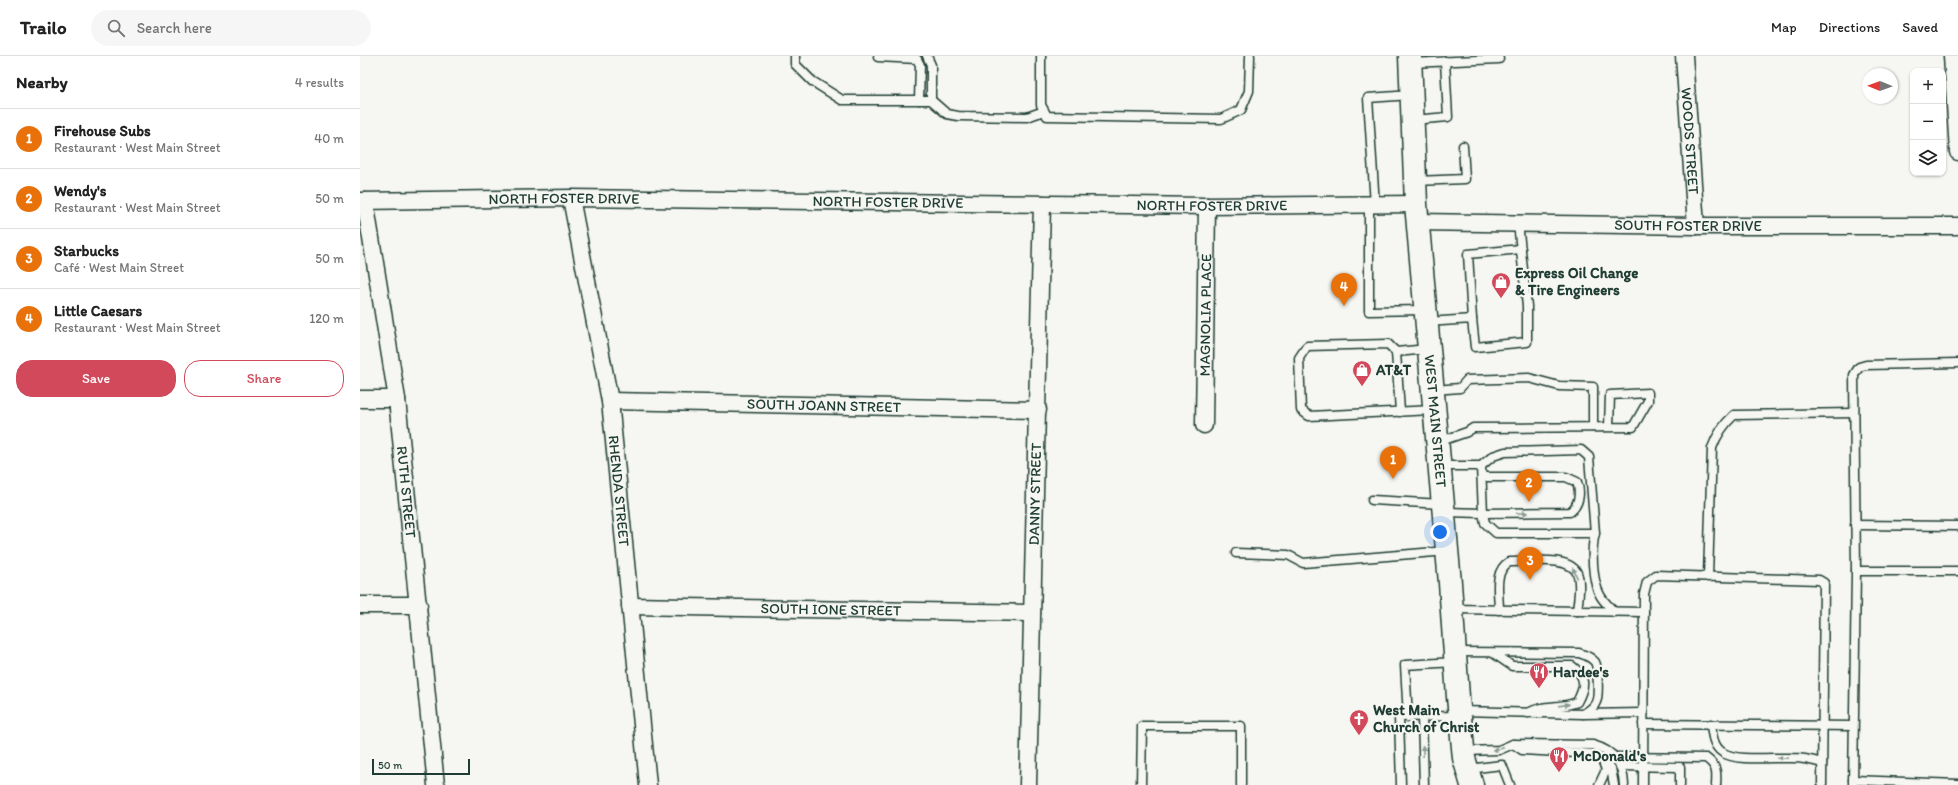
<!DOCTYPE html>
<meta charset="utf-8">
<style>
:root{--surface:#fff;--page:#f6f6f6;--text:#222;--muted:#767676;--line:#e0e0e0;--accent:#d1495b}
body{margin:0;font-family:Itim,sans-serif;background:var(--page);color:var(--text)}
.controls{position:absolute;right:12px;top:12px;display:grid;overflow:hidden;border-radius:8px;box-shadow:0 1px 3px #0004}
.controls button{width:36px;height:36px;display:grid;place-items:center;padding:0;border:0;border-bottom:1px solid var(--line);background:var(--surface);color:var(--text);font:20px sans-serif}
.compass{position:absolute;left:1502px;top:12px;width:36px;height:36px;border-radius:50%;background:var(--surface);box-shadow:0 1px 3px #0004;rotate:271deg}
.scale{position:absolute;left:12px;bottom:10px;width:98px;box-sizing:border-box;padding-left:4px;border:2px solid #1f3d34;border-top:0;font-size:11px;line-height:14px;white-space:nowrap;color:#1f3d34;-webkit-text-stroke:3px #f6f6f2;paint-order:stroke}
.you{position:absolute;left:1080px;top:476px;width:14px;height:14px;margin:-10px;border:3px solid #fff;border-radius:50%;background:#1a73e8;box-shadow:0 0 0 6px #1a73e833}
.badge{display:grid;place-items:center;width:26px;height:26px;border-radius:50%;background:var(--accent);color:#fff;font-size:13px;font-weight:700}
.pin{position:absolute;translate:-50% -33px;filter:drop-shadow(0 1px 2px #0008)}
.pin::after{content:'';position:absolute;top:21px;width:14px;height:12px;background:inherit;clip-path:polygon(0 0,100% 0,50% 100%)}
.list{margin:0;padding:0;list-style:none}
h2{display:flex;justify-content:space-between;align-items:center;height:52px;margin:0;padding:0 16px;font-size:17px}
h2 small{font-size:13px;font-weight:400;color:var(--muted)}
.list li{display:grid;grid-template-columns:26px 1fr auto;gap:12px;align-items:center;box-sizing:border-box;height:60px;padding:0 16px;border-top:1px solid var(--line)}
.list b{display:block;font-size:15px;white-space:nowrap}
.list p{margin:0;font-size:13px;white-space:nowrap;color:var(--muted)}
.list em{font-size:13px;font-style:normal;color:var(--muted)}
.actions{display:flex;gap:8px;padding:12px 16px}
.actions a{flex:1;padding:9px 0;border:1px solid var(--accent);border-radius:16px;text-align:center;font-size:14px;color:var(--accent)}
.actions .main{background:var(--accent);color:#fff}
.icon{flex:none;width:22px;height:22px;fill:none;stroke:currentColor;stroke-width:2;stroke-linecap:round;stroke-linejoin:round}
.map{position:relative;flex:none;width:1598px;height:729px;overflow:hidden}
header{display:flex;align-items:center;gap:24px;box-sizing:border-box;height:56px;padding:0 20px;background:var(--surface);border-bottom:1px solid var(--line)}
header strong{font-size:19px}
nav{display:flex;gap:22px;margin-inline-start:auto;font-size:14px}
.search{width:280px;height:36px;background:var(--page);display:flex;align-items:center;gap:10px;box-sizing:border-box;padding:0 14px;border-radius:22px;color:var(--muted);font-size:15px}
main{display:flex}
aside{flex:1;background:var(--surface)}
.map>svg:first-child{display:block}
</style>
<header>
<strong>Trailo</strong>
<div class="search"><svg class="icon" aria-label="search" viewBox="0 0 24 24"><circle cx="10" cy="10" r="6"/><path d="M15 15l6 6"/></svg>Search here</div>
<nav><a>Map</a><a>Directions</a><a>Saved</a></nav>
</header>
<main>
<aside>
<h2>Nearby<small>4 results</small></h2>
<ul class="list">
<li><span class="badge" style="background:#e8710a">1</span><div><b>Firehouse Subs</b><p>Restaurant · West Main Street</p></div><em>40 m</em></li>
<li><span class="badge" style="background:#e8710a">2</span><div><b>Wendy's</b><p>Restaurant · West Main Street</p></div><em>50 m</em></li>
<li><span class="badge" style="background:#e8710a">3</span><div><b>Starbucks</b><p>Café · West Main Street</p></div><em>50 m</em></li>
<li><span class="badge" style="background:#e8710a">4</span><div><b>Little Caesars</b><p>Restaurant · West Main Street</p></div><em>120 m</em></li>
</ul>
<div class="actions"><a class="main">Save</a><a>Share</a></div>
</aside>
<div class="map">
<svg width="1598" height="729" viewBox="0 0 1598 729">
<rect width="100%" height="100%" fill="#f6f6f2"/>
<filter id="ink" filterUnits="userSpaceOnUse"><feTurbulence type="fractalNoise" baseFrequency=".025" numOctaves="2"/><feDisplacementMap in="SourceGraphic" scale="8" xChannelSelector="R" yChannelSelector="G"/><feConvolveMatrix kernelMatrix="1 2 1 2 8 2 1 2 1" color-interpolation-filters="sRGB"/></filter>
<g filter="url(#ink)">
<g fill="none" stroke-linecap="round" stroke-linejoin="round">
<g stroke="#1f3d34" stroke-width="11">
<g id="lane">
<path d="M435 0V8L452 25 482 44H571L587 58 598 60 667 61 684 55"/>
<path d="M567 0 571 9V44"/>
<path d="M681 0V49L687 60 861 63 881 54 889 35 890 0"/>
<path d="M518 1 557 3 560 9 559 44"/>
<path d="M1051 7 1139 3"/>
<path d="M1053 64 1088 61 1085 5"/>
<path d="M1056 125 1105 123 1103 90"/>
<path d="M1009 149V255L1064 254"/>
<path d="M1015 149 1008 42 1051 39"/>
<path d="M1112 263 1108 198 1161 193"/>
<path d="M1067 266 1112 263 1115 291 1167 286V250L1158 167"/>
<path d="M1068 293 1036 296 1028 288 947 290 939 302 941 354 949 360 1073 354"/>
<path d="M1036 296 1040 356"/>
<path d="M1074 334 1100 332 1107 324 1169 322 1199 330 1233 331V371"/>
<path d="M1078 386 1107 376 1113 372 1273 371 1288 345V337L1250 339 1249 371"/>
<path d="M1081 410H1121L1133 400 1145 396 1221 394 1229 401 1235 477H1136L1125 467 1123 457 1085 456"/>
<path d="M1121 410 1123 457 1210 456C1219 449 1221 437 1217 426L1206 421H1122"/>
<path d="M1012 444 1082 448"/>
<path d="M1495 469 1598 470"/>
<path d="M1235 477C1231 492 1232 525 1240 539 1243 545 1249 550 1254 556"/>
<path d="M876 497 928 499 943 507 1087 495"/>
<path d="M1496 515H1598"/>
<path d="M1348 521 1352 392C1357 378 1363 369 1374 359L1494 357"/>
<path d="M1093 553 1284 556"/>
<path d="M1139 554C1139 537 1133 516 1149 506 1167 506 1213 498 1218 520 1221 530 1218 545 1217 555"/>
<path d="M1097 596 1219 597C1225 599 1230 600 1235 606 1238 611 1239 640 1236 646 1234 652 1228 655 1223 658L1101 655"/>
<path d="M1133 597 1152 610H1212C1227 621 1225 631 1217 646 1201 653 1183 648 1168 657"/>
<path d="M1224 658 1283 657"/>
<path d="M1048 661 1045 609 1095 606"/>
<path d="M1062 661 1064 729"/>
<path d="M1283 668 1493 670"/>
<path d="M1351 668C1352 678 1353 690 1362 696 1375 706 1414 701 1432 702 1442 702 1452 704 1462 707"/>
<path d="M1153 688 1162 694 1236 698 1242 703 1246 714 1239 729"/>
<path d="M1104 695 1139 694 1153 688 1233 689C1254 695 1263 707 1264 729"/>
<path d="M1254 701 1346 702C1357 710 1357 716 1356 729"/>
<path d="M1244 705 1251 712 1254 729"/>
<path d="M1260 710 1320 711V729"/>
<path d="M1108 713 1142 709 1150 729"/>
<path d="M1493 724 1598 728"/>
<path d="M781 729 782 670H881V729"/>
<path d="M1041 729 1039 661 1099 660"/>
<path d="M1283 729 1284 538 1287 526 1296 519 1459 524 1464 527 1462 729"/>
<path d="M1493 729 1496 515 1494 319 1499 311 1506 309 1598 307"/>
</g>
</g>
<g stroke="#1f3d34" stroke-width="19">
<g id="street">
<path id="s1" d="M1324 0 1336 170"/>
<path d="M1592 0 1598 96"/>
<path id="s2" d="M211 142 250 345 288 729"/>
<path id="s3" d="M0 145 211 142 847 150 1056 148"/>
<path id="s4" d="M5 145 37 343 76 729"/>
<path id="s5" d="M1057 166 1336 170H1598"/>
<path d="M0 343H37"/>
<path id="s6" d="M250 345 678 354"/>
<path id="s7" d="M844 369 847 150"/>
<path d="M0 549H59"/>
<path id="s8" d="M270 550 672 557"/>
<path id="s9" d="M668 729 682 148"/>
</g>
</g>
<g stroke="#1f3d34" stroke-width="25">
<g id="primary">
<path id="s10" d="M1050 0 1056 148 1090 527 1098 641 1104 702 1112 729"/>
</g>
</g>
<use href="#lane" stroke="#f6f6f2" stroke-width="8"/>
<use href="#street" stroke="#f6f6f2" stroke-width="16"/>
<use href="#primary" stroke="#f6f6f2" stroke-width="22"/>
</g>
<defs><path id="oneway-solid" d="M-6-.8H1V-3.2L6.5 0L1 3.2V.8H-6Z"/></defs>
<g fill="#8a9a93">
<use href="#oneway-solid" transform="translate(1162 457) rotate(-1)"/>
<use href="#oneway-solid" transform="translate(1215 517) rotate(-115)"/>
<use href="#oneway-solid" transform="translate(1204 649) rotate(-8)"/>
<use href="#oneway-solid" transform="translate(1138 693) rotate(169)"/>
<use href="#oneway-solid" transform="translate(1063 695) rotate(-92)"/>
<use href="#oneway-solid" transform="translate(1423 702) rotate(-179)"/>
</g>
</g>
<defs>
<g id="shop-pin" transform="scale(1)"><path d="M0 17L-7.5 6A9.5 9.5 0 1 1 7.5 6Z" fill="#d1495b" stroke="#f6f6f2"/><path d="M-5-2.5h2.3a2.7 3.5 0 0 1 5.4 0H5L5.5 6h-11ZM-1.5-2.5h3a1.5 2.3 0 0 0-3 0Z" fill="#fff"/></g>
<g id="restaurant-pin" transform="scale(1)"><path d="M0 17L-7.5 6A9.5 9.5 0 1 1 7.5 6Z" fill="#d1495b" stroke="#f6f6f2"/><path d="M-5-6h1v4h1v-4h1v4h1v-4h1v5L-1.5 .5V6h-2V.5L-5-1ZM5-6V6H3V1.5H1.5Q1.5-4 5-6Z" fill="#fff"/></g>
<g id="church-pin" transform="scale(1)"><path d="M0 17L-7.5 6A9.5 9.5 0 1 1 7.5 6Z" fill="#d1495b" stroke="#f6f6f2"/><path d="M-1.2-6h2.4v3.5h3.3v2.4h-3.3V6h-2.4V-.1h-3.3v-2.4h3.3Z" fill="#fff"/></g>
</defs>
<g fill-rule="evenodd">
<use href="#shop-pin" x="1141" y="226"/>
<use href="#shop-pin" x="1002" y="314"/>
<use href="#restaurant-pin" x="1179" y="616"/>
<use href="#church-pin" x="999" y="663"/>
<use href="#restaurant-pin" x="1199" y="700"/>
</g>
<g text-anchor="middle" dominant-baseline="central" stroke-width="4" stroke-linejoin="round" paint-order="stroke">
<g font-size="15" fill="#1f3d34" stroke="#f6f6f2">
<text stroke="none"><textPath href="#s1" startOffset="85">WOODS STREET</textPath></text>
<text stroke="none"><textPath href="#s3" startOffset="204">NORTH FOSTER DRIVE</textPath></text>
<text stroke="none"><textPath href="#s3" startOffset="528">NORTH FOSTER DRIVE</textPath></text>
<text stroke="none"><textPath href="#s3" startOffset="852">NORTH FOSTER DRIVE</textPath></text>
<text stroke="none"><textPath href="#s5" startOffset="271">SOUTH FOSTER DRIVE</textPath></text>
<text stroke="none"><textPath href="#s7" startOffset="110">MAGNOLIA PLACE</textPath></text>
<text stroke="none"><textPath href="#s6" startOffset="214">SOUTH JOANN STREET</textPath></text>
<text stroke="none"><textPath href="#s10" startOffset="366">WEST MAIN STREET</textPath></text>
<text stroke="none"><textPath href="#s2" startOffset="297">RHENDA STREET</textPath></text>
<text stroke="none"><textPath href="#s4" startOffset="294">RUTH STREET</textPath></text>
<text stroke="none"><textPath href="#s9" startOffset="291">DANNY STREET</textPath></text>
<text stroke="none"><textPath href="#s8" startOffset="201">SOUTH IONE STREET</textPath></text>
</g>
<g font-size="15" font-weight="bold" fill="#1f3d34" stroke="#f6f6f2" text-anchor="start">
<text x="1155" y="217">Express Oil Change<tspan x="1155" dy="17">&amp; Tire Engineers</tspan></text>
<text x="1016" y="314">AT&amp;T</text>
<text x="1193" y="616">Hardee's</text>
<text x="1013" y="654">West Main<tspan x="1013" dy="17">Church of Christ</tspan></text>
<text x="1213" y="700">McDonald's</text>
</g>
</g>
</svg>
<div class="controls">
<button>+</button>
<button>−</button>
<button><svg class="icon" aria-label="layers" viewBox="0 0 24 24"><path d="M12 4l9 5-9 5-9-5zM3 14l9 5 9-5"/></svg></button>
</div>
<svg class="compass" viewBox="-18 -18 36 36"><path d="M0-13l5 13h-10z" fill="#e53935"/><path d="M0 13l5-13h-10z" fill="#767676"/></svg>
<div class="scale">50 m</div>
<div class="you"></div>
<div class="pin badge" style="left:1033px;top:423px;background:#e8710a">1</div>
<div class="pin badge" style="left:1169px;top:446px;background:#e8710a">2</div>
<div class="pin badge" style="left:1170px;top:524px;background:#e8710a">3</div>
<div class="pin badge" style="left:984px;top:250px;background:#e8710a">4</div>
</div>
</main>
